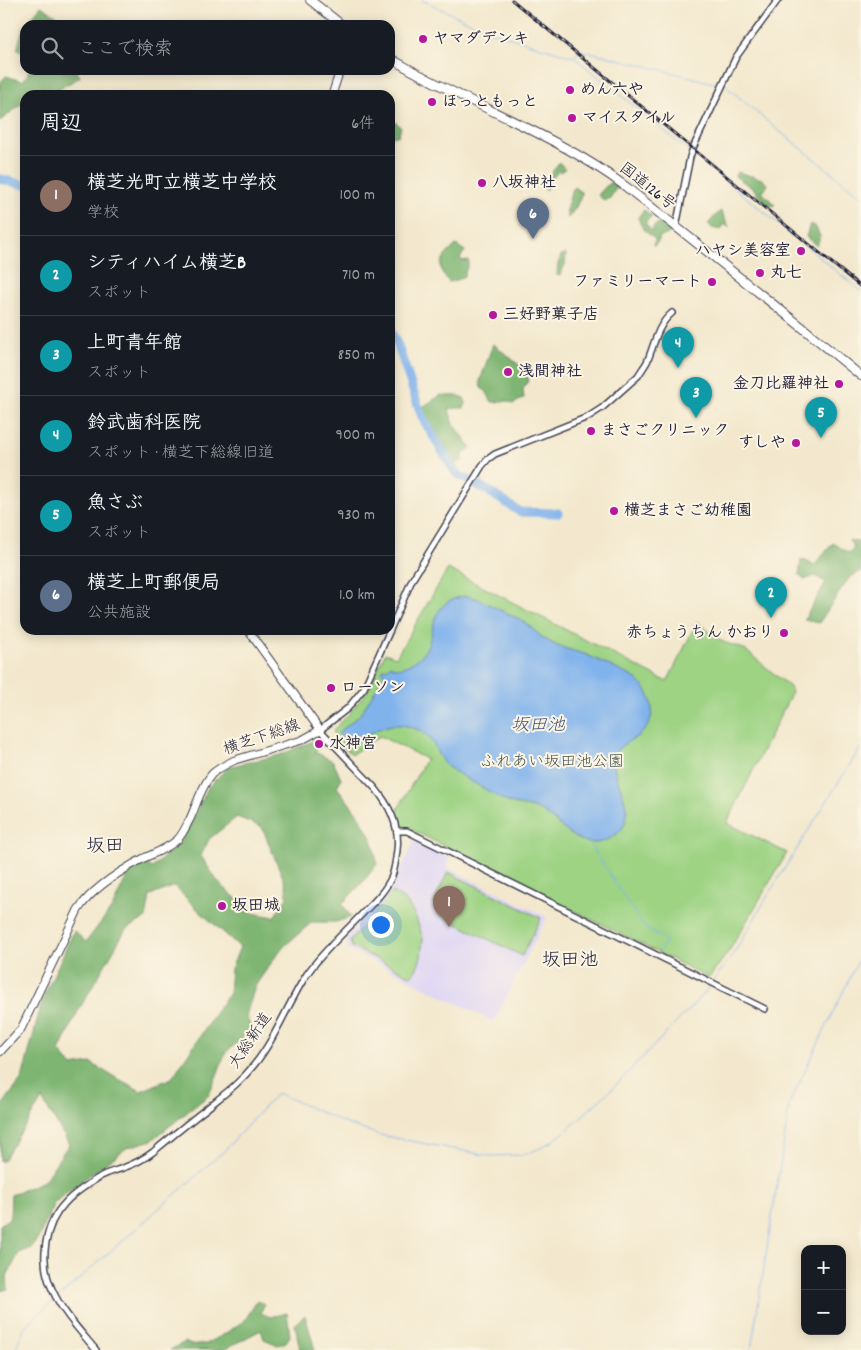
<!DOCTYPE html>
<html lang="ja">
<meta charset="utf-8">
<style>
:root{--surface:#171b24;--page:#242831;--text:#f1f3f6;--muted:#9ea1a6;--line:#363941;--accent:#d690ce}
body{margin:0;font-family:Dekko,"Klee One",sans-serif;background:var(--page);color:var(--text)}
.controls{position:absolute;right:15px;bottom:15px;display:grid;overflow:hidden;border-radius:10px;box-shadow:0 2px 12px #0003}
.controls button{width:45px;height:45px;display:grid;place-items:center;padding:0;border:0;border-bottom:1px solid var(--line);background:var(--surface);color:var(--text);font:25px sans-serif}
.you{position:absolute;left:380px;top:924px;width:18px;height:18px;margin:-12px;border:4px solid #fff;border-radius:50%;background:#1a73e8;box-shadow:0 0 0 8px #1a73e833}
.badge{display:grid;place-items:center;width:32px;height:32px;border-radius:50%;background:var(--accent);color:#fff;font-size:16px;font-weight:700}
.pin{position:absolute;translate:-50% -41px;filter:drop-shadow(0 1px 2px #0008)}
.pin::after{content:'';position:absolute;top:26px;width:18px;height:15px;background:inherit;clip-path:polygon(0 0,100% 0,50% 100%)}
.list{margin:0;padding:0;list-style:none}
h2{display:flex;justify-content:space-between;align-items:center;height:65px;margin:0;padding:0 20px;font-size:21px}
h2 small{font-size:16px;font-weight:400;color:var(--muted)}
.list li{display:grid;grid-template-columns:32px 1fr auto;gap:15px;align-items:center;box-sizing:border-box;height:80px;padding:0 20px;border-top:1px solid var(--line)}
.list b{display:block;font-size:19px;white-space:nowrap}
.list p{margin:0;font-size:16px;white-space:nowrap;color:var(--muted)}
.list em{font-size:16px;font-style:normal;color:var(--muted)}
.icon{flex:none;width:28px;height:28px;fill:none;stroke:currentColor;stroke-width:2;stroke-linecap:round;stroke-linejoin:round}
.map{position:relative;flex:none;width:861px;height:1350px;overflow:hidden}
.search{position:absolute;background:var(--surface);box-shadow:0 2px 12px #0003;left:20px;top:20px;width:375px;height:55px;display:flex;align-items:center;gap:12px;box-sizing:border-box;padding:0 18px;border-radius:15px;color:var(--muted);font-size:19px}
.panel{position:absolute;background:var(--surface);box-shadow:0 2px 12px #0003;left:20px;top:90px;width:375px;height:545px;border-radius:15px}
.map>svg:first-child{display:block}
</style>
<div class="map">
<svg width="861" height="1350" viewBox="0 0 861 1350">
<rect width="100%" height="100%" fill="#fcf5e5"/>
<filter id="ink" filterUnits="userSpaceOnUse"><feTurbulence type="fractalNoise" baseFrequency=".02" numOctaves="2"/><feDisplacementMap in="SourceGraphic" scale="10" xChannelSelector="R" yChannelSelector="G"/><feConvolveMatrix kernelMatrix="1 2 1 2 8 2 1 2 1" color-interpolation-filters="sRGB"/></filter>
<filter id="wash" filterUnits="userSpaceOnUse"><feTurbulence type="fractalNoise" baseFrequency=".0096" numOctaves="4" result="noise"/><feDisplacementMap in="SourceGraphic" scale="20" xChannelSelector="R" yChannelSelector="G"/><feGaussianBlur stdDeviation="1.12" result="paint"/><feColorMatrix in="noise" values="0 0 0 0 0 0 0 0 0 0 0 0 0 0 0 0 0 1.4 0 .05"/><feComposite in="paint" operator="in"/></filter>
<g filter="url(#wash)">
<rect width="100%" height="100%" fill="#f3e8cd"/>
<path fill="#ded5f5" d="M415 840 450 858 446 867 547 917 494 1022 348 949 346 938 390 891Z"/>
<g fill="#9ed384" stroke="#607a60">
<path d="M448 569 667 682 697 622 723 642 744 649 790 687 792 692 727 823 787 853 729 951 709 978 402 825 397 811 426 759 380 736 352 754C344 747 332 740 334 729L348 715 370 687 385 653 396 657Z"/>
<path d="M448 872 541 918 522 956 439 915 433 903Z"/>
<path d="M393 892 406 901 415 915 423 938 421 957 416 970 411 976 352 947 350 941Z"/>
</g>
<g fill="#7eb572" stroke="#506c56" fill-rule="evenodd">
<path d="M41 6 67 22 70 25H26Z"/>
<path d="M25 26V52L17 50C20 42 20 33 25 26Z"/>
<path d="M29 70H76L80 77C62 88 47 95 25 95V101L0 121V83L6 76 22 81 27 76Z"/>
<path d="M396 122 401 127 398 136H392L390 133V128Z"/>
<path d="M559 162 565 169 560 172 558 170 557 173 547 184 548 187 545 190 544 185Z"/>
<path d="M737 172 762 179 768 185 764 190 761 191 775 205 769 206 759 197 755 190 735 176Z"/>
<path d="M610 182 617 187 610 198 605 201 598 195Z"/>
<path d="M574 187 582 193 576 207 568 218C564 209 570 196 574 187Z"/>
<path d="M644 210 652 216 646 221V224L651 231H653V227L659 223 671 232 666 235 659 237V241L654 246 653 244 656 240C648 234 640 227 638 217Z"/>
<path d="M721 211 729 227 723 224 721 230 712 228 708 224C713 219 716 214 721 211Z"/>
<path d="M810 224 815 226 820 236 817 246 806 237Z"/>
<path d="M456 245 465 251 460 258 463 261 467 260 469 261 464 276 457 280 449 282C434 266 442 258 456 245Z"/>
<path d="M566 254 565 264 560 276 557 275 558 264 561 255Z"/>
<path d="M493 344 528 372V381L523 389 524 398 513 404 507 401 492 402 486 391 481 388 480 381Z"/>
<path d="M441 395C451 397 455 394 464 398L466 403 464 408H456L449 409 452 421 471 448 463 454V460L453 465 424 417 421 408Z"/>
<path d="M849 540 861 543V571L849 578 819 623 804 620 826 582 815 576 804 580 799 575 801 560 806 561 814 566 833 543 849 553 854 547Z"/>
<path d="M318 739 324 743 315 752 333 761 341 779 337 787 360 817 373 842 377 864 364 881 342 904 351 917 336 922H312L281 949 255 986 246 1016 252 1030 226 1052 209 1095 152 1140 128 1147 71 1189 54 1203 41 1233 33 1247 19 1253 7 1276 8 1289 0 1291V1225L10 1218 11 1195 44 1181 69 1144 42 1099 3 1161H0V1108L22 1079 43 998 74 931 86 942 112 908 129 872 146 863 152 868 181 842 209 786 228 767 280 755ZM237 817 262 827 286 885 287 897 274 917 252 913 218 882 201 856 209 839ZM174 886 198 910 240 947 231 969 229 993 172 1078 141 1091 109 1074 91 1063 72 1066 59 1051 77 1013 126 929 146 918 150 896Z"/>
<path d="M257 1301 264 1304 261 1313 270 1317 287 1313 290 1336 286 1342 278 1345 264 1339 261 1330 223 1350H170L185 1342 191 1345 206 1344 223 1335 245 1320Z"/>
<path d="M305 1315 315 1350H300L295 1324Z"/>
</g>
<path fill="#80b2ec" stroke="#516a94" d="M466 596 478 599 521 620 529 626 543 638 557 646 587 655 633 677C651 689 660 714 643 732 633 742 616 743 614 759 611 782 644 816 614 836 607 840 602 843 593 843 572 842 559 822 542 812 532 806 521 806 510 803 500 799 492 793 483 788 473 782 461 776 451 769 440 763 438 751 432 742 426 734 419 729 410 727 387 719 368 735 348 747L338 733 360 715 385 674 382 672 384 668 387 669 390 665C396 669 401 668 408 665 439 650 426 625 442 607 448 600 457 597 466 596Z"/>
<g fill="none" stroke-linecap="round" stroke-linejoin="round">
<g stroke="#80b2ec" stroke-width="1">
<path d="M422 0 489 31 574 57 690 152"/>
<path d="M574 56 581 51 590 52 722 85"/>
<path d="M726 86 768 122 861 196"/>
<path d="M693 154 861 291"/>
<path d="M589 843 644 927 666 940 660 951"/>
<path d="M713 981 734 953 776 882 861 747"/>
<path d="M59 1297 224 1151 277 1093 349 1125 380 1135 490 1156 522 1155 536 1150 553 1141 566 1131 618 1083 702 996 711 984"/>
<path d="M15 1350 25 1326 56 1299"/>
<path d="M751 1350 790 1102 861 955"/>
</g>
<g stroke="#80b2ec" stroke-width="9">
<path d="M0 179 25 185"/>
<path d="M390 330 398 346 422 417 442 451 456 473 462 477 485 489 520 512 558 513"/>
</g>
</g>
</g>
<g filter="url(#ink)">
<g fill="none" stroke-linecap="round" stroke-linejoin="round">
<g stroke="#414051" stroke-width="8">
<g id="minor">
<path d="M676 227 690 157 693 148 736 57 778 0"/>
<path d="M390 630 412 580 482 466 488 459 495 454 588 417 602 408 638 376C641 371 644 367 647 362 654 346 657 325 672 313"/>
<path d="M397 831H407L765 1009"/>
<path d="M96 1350C80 1331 62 1312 52 1289 39 1262 44 1225 65 1203 74 1193 87 1185 98 1178 105 1173 115 1171 123 1168 134 1164 144 1159 153 1152 171 1137 188 1123 206 1109 223 1095 240 1083 254 1065 276 1038 288 1003 307 974 323 951 345 932 364 912 375 901 386 890 392 876 395 868 396 859 397 850 400 826 390 806 375 788L320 730 348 708 364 688 390 630"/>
</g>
</g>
<g stroke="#414051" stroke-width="9">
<g id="major">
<path d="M332 95 340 70"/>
<path d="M0 1052 21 1029 78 910C92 888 122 870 144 858 155 853 169 848 178 839 183 834 186 826 190 819 196 806 202 785 212 774 218 768 227 764 235 760L302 740 320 730 248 630"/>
</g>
</g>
<g stroke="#414051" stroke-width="10">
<g id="highway">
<path d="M310 0 342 25"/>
<path d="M390 58C466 104 553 132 625 186L803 328 861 376"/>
</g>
</g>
<use href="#minor" stroke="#fff" stroke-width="5"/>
<use href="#major" stroke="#fff" stroke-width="7"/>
<use href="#highway" stroke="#fff" stroke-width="8"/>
<g stroke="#22223b" stroke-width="3">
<path id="rail" d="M512 0 861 287"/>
</g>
<use href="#rail" stroke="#fcf5e5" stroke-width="1" stroke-dasharray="4" stroke-linecap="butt"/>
</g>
</g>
<g fill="#b5179e" stroke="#fcf5e5" stroke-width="2">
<circle cx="423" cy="39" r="5"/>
<circle cx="570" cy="90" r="5"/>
<circle cx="432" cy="102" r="5"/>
<circle cx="572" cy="118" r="5"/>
<circle cx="482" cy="183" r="5"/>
<circle cx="801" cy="251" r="5"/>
<circle cx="760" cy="273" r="5"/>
<circle cx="712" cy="282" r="5"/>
<circle cx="493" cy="315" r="5"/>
<circle cx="508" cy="372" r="5"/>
<circle cx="839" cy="384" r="5"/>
<circle cx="591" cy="431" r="5"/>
<circle cx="796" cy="443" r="5"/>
<circle cx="614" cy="511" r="5"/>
<circle cx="784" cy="633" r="5"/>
<circle cx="331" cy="688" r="5"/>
<circle cx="319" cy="744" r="5"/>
<circle cx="222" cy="906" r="5"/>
</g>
<g text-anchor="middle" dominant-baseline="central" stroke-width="4" stroke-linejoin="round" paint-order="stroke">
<g font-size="16" font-weight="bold" fill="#22223b" stroke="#fcf5e5" text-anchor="start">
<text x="433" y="39">ヤマダデンキ</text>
<text x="580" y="90">めん六や</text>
<text x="442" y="102">ほっともっと</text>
<text x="582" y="118">マイスタイル</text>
<text x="492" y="183">八坂神社</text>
<text x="791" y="251" text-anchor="end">ハヤシ美容室</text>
<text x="770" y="273">丸七</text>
<text x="702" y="282" text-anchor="end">ファミリーマート</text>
<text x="503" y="315">三好野菓子店</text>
<text x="518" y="372">浅間神社</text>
<text x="829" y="384" text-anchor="end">金刀比羅神社</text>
<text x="601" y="431">まさごクリニック</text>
<text x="786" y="443" text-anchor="end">すしや</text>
<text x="624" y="511">横芝まさご幼稚園</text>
<text x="774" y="633" text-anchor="end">赤ちょうちん かおり</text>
<text x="341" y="688">ローソン</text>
<text x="329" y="744">水神宮</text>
<text x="232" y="906">坂田城</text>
</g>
<g font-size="16" fill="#22223b" stroke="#fcf5e5">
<text transform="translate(647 187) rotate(38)">国道126号</text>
<text transform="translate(262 738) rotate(-19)">横芝下総線</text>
<text transform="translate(251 1041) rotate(-56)">大総新道</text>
</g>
<g font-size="16" fill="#475751" stroke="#fcf5e5">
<text x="552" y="762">ふれあい坂田池公園</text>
</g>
<g font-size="18" font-style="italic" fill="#435479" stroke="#fcf5e5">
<text x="538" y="726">坂田池</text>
</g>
<g font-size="19" fill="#22223b" stroke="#fcf5e5">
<text x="105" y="847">坂田</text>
<text x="570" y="961">坂田池</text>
</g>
</g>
</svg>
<div class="controls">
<button>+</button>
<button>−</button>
</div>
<div class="you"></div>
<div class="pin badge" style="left:449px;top:927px;background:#8d6e63">1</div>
<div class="pin badge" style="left:771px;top:618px;background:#0f9aa8">2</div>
<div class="pin badge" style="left:696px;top:418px;background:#0f9aa8">3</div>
<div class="pin badge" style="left:678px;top:368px;background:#0f9aa8">4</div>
<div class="pin badge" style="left:821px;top:438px;background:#0f9aa8">5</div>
<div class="pin badge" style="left:533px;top:239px;background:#5c6f8a">6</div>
<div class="search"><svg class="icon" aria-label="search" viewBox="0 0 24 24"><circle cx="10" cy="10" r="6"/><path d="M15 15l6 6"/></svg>ここで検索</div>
<section class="panel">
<h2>周辺<small>6件</small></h2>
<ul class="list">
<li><span class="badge" style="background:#8d6e63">1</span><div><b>横芝光町立横芝中学校</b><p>学校</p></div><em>100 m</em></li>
<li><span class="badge" style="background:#0f9aa8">2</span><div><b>シティハイム横芝B</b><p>スポット</p></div><em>710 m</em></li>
<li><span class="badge" style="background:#0f9aa8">3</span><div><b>上町青年館</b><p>スポット</p></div><em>850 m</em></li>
<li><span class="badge" style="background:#0f9aa8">4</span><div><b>鈴武歯科医院</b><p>スポット · 横芝下総線旧道</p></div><em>900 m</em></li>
<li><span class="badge" style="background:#0f9aa8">5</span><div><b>魚さぶ</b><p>スポット</p></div><em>930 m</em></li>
<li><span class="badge" style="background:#5c6f8a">6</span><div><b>横芝上町郵便局</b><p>公共施設</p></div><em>1.0 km</em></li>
</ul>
</section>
</div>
